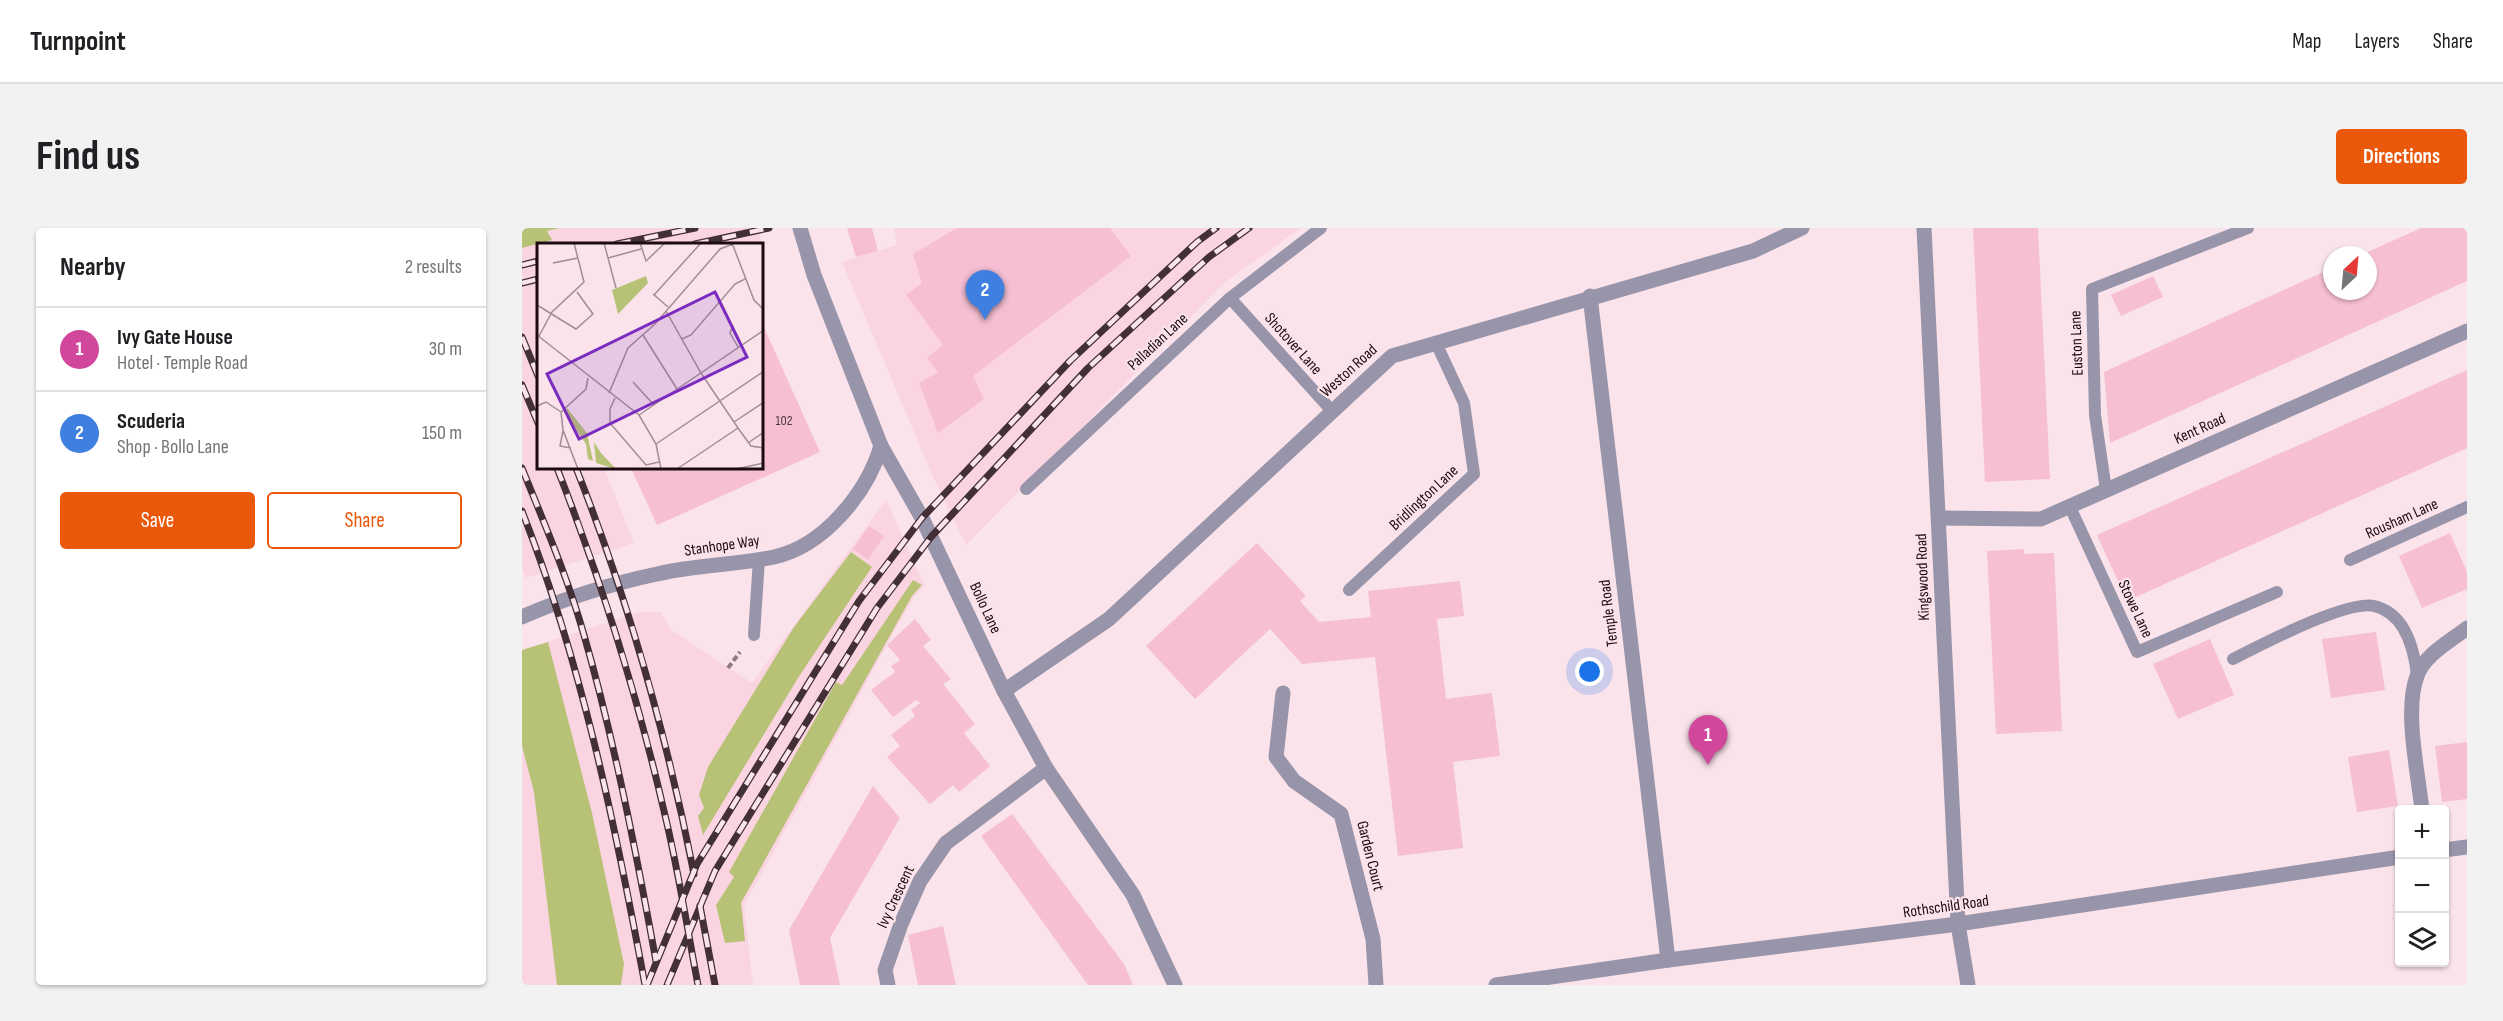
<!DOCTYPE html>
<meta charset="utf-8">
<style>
:root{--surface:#fff;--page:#f2f2f2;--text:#202124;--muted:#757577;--line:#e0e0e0;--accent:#ea580c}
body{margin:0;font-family:"Sofia Sans Condensed",sans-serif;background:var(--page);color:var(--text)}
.controls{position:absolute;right:18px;bottom:18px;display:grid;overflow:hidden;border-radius:6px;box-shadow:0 2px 4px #0004}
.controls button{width:54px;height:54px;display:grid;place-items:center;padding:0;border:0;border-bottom:2px solid var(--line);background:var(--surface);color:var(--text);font:30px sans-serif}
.compass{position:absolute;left:1801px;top:18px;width:54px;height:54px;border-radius:50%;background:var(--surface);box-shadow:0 2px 4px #0004;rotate:26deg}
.you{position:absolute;left:1068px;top:444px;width:21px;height:21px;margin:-15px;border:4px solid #fff;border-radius:50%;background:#1a73e8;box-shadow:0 0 0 9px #1a73e833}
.badge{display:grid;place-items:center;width:39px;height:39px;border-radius:50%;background:var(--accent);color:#fff;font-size:20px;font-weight:700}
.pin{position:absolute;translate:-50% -50px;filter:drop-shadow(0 2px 3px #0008)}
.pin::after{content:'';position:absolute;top:32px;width:21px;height:18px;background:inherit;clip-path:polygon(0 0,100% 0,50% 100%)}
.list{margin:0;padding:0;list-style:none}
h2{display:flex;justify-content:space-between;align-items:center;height:78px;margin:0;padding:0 24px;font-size:26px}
h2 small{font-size:20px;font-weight:400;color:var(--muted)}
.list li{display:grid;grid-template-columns:39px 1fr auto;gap:18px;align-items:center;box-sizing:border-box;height:84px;padding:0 24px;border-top:2px solid var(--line)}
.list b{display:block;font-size:22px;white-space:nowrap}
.list p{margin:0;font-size:20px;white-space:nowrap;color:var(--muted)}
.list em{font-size:20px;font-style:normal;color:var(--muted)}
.actions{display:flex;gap:12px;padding:18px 24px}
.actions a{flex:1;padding:14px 0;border:2px solid var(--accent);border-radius:6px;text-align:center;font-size:21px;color:var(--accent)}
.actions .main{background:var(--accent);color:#fff}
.icon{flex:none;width:33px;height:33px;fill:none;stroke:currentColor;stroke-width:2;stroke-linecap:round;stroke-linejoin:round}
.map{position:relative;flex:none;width:1945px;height:757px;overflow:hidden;border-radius:6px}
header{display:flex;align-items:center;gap:36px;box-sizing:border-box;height:84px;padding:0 30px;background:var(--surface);border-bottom:2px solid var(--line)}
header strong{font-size:28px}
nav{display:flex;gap:33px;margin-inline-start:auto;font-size:21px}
.intro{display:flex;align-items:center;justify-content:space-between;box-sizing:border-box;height:144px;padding:0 36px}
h1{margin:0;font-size:42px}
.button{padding:15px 27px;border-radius:6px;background:var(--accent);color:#fff;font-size:21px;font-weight:700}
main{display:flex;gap:36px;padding:0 36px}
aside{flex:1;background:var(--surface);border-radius:6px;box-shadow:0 2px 4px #0004}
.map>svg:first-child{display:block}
</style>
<header>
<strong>Turnpoint</strong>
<nav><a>Map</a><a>Layers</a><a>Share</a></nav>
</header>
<div class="intro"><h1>Find us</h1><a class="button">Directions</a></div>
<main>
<aside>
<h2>Nearby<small>2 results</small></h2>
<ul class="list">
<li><span class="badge" style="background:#d1479c">1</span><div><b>Ivy Gate House</b><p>Hotel · Temple Road</p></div><em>30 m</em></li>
<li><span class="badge" style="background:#3f7fe0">2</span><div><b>Scuderia</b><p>Shop · Bollo Lane</p></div><em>150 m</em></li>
</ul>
<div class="actions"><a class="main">Save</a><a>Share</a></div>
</aside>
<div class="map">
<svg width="1945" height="757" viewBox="0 0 1945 757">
<rect width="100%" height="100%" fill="#fae3eb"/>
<g fill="#fbd4e1">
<path d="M37 0H236L241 18 16 16V240H82L112 315 4 350 0 340V9Z"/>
<path d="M372 0H779L702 55 444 317 411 249 320 34 375 17Z"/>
<path d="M364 272 403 358 392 368 222 677 231 757H0V422L118 384H139L149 402 230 455Z"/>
</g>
<g fill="#b8c276">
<path d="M0 0H37L25 3 30 12 0 20Z"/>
<path d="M329 324 350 339 276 450 181 607 176 588 182 580 177 567 186 539 272 399Z"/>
<path d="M391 352 400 357 390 368 219 675 223 713 203 715 194 677 212 649 207 644 314 454 320 457Z"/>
<path d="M26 414 70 585 102 736 99 757H35L12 564 0 518V422Z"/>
</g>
<g fill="#f6bfd3">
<path d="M325 0H350L356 23 334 29Z"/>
<path d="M435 0H588L609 28 451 148 462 171 416 205 397 155 416 144 405 130 421 117 384 67 400 55 391 26Z"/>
<path d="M1451 0H1516L1528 251 1463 254Z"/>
<path d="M1899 0H1945V53L1588 215 1582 144 1810 40V63H1846V27H1839Z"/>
<path d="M1631 48 1641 69 1599 88 1589 67Z"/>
<path d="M240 95 298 224 135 297 109 240H240Z"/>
<path d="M1945 142V220L1605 373 1575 307Z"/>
<path d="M347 298 362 308 346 332 331 321Z"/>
<path d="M1928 305 1945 344V361L1900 380 1877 328Z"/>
<path d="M735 315 784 368 778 373 797 394 849 389 846 363 938 353 942 388 915 391 924 471 970 465 978 528 931 534 941 620 876 628 853 429 780 436 748 401 673 471 624 418Z"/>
<path d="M1502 321V326L1532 325 1540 503 1474 506 1465 323Z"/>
<path d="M393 391 409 412 401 418 429 451 421 456 453 496 442 505 468 538 437 564 431 557 408 576 365 529 378 518 369 507 393 488 389 482 398 475 394 472 371 489 349 462 373 444 369 438 378 432 365 417Z"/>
<path d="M1854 404 1863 462 1809 470 1800 411Z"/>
<path d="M1688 411 1712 467 1656 491 1631 436Z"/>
<path d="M1945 514V571L1920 574 1913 518Z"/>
<path d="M1867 522 1876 578 1835 584 1826 529Z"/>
<path d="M351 558 378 590 308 710 318 757H278L267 702Z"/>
<path d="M490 586 602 736 611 757H566L459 608Z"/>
<path d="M421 698 434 757H396L386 707Z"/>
</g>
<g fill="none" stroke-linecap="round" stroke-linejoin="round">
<path stroke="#907b83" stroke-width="4" stroke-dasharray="6 3" stroke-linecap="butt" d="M206 440 218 424"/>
<g stroke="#9894a9" stroke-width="12">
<path d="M708 70 810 183"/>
<path d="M504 261 708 70 799 0"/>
<path d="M1584 262 1573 187 1570 61 1726 0"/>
<path d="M1548 279 1615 424 1755 364"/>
<path d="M1828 332 1945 279"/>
<path d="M827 362 952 246 942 175 914 115"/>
<path d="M232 407 237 331"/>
<path d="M1711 431C1738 417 1825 372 1852 378 1883 385 1892 421 1895 447"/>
</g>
<g stroke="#9894a9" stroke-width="15">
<path d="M1402 0 1436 696 1446 757"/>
<path d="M1068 68 1146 732"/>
<path d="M1417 290 1519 291 1945 103"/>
<path d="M0 389C40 371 92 355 135 346 173 337 214 337 252 329 302 318 345 265 359 218"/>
<path d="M482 463 587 391 870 128 1231 23 1280 0"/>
<path d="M761 465 754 529 772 553 819 586 851 711 854 757"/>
<path d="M1900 582C1896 544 1882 483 1895 448 1902 427 1929 413 1945 400"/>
<path d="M1922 622 1945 619"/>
<path d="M366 757 363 742 379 696 398 653 424 615 524 540"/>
<path d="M974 757 1146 732 1436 696 1878 629"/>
</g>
<path stroke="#9894a9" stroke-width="15" d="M278 0 292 47 359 218 400 290 482 463 524 540 611 667 653 757"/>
<g stroke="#433037" stroke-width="7">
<g id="rail">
<path d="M95 16 173 0"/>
<path d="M173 16 247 0"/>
<path d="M0 37 16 33"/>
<path d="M0 55 16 51"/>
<path d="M0 109 16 148"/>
<path d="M0 157 16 195"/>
<path d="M0 240C22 295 46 350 62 407 93 515 114 624 134 733"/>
<path d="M35 240C79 352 115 466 142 583 156 640 165 699 176 757"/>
<path d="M54 240C107 374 144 504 172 646"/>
<path d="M0 283C60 436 93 596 123 757"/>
<path d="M178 678 193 757"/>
<path d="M125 757 175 636 337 373 400 290 548 133 675 14 694 0"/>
<path d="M145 757 193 643 355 380 409 309 566 140 687 29 727 0"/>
</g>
</g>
<use href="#rail" stroke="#fae3eb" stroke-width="4.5" stroke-dasharray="14" stroke-linecap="butt"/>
</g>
<g text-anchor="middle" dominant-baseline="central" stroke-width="4.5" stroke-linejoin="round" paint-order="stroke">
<g font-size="14" fill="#533842">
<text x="262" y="192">102</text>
</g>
<g font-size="16" fill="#1d0b12" stroke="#fae3eb">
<text transform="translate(636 114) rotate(-43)">Palladian Lane</text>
<text transform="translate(1555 115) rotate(-92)">Euston Lane</text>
<text transform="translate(771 116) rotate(48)">Shotover Lane</text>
<text transform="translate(827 143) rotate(-42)">Weston Road</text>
<text transform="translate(1678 201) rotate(-24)">Kent Road</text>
<text transform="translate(902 270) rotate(-43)">Bridlington Lane</text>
<text transform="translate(1880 291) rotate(-24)">Rousham Lane</text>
<text transform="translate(200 318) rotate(-8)">Stanhope Way</text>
<text transform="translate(1401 349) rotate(-92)">Kingswood Road</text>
<text transform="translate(463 380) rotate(65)">Bollo Lane</text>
<text transform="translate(1613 381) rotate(65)">Stowe Lane</text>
<text transform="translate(1087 385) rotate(-97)">Temple Road</text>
<text transform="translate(848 628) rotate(76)">Garden Court</text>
<text transform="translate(374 669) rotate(-65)">Ivy Crescent</text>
<text transform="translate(1424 679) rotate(-8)">Rothschild Road</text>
</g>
</g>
<g transform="translate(15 15)">
<rect width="226" height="226" fill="#fae3eb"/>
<path d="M109 33 111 40 81 71 75 47ZM30 165 50 190 56 218 51 216 49 201 27 169ZM57 199 64 210 79 226 59 220Z" fill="#b8c276"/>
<path fill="none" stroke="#a28d94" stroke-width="1.5" d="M67 0 79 45M103 0 109 18 128 0M195 0 217 57 227 67M71 15 104 6M16 20 41 15M116 51 131 64M117 52 164 0M0 62 39 86 56 71 40 49M129 68 164 130 201 185 214 203 227 205M196 82 193 90 201 104M0 92 102 172 119 201 124 226M106 92 140 146M2 93 15 69 47 39 37 0M145 96 154 92 198 41 208 36M96 139 117 162M72 150 91 105 118 81 183 6 196 1M78 155 73 166V180L109 222 122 219M0 163 9 159 24 169M102 172 227 87M197 179 227 159M26 188 23 203 34 205M211 200 227 189M119 201 227 128M41 226 26 187 24 169 49 146 51 135M140 226 201 185M199 226 227 220"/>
<path fill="#7b2cbf" fill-opacity="0.15" stroke="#7b2cbf" stroke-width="3" d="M178 49 210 114 42 196 10 131Z"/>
<rect width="226" height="226" fill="none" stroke="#1d0b12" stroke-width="3"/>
</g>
</svg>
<div class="controls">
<button>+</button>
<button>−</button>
<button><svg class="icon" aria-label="layers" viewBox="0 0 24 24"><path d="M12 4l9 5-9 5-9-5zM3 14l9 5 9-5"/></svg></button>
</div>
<svg class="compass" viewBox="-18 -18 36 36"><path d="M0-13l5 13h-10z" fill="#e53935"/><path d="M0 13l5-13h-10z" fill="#757577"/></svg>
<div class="you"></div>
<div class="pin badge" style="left:1186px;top:537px;background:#d1479c">1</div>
<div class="pin badge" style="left:463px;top:92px;background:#3f7fe0">2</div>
</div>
</main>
